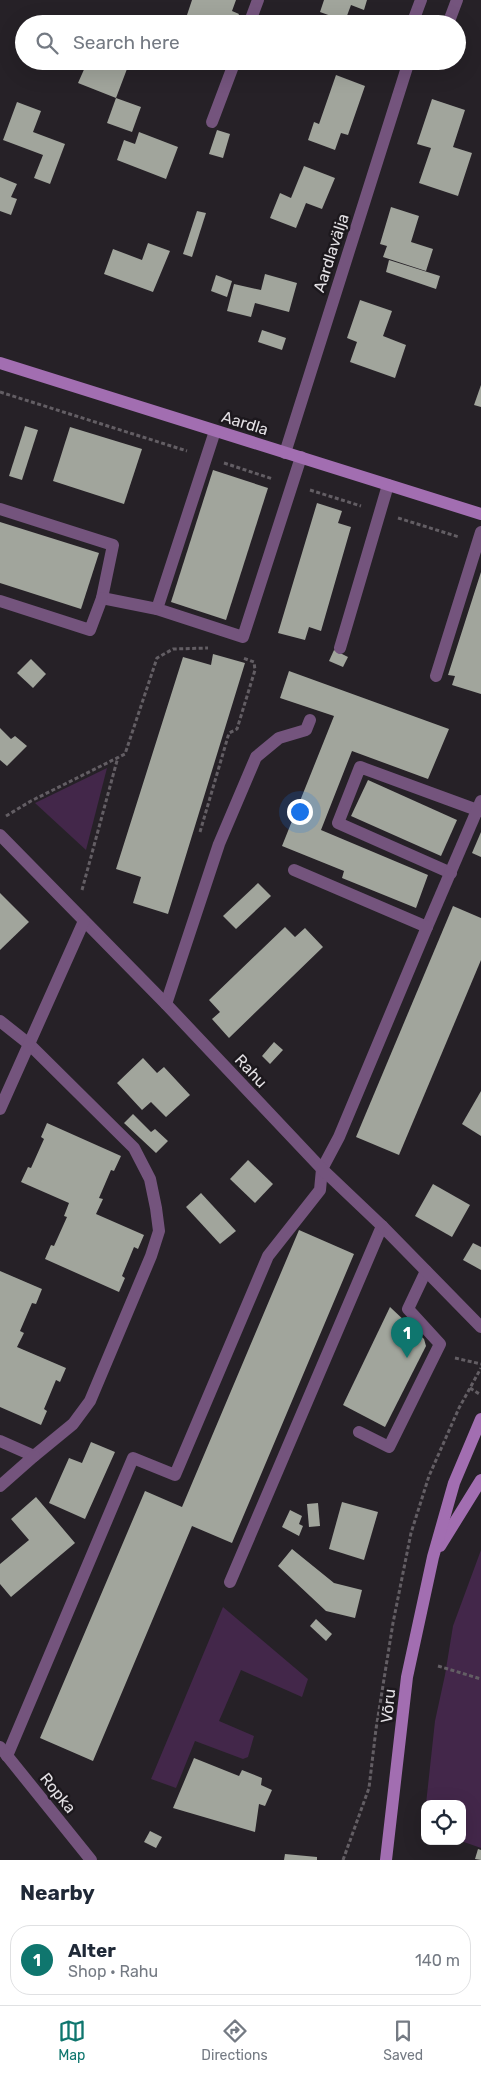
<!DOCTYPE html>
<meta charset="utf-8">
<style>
:root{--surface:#fff;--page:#f6f6f7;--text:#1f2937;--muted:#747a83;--line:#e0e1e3;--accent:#0f766e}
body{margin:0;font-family:Rubik,sans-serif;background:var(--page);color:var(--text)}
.controls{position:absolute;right:15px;bottom:15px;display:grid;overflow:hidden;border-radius:10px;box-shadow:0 5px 20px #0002}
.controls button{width:45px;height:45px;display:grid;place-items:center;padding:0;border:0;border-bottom:1px solid var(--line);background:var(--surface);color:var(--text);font:25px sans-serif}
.you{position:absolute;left:299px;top:811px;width:18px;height:18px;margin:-12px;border:4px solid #fff;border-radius:50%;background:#1a73e8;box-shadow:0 0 0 8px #1a73e833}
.badge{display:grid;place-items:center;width:32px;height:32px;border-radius:50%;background:var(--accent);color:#fff;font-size:16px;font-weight:700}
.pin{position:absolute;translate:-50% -41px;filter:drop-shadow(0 1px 2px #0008)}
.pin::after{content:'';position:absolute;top:26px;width:18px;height:15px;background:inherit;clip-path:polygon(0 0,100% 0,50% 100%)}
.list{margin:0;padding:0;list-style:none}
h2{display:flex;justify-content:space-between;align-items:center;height:65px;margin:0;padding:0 20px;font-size:21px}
h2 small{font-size:16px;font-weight:400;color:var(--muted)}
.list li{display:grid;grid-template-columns:32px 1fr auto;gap:15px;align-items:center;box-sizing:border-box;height:70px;margin:0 10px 10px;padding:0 10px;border:1px solid var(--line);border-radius:20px}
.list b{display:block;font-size:19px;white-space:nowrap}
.list p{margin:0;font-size:16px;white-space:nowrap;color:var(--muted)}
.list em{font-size:16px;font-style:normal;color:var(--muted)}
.icon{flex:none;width:28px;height:28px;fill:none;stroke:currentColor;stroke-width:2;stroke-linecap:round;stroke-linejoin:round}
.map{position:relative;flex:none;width:481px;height:1860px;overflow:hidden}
.search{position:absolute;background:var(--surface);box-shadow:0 5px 20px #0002;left:15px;right:15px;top:15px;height:55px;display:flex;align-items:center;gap:12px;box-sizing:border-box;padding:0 18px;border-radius:28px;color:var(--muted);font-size:19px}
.sheet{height:145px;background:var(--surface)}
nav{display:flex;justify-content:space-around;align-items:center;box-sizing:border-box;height:70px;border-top:1px solid var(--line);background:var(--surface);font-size:14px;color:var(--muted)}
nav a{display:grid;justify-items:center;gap:2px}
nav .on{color:var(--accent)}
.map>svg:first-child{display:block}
</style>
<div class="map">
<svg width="481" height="1860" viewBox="0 0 481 1860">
<rect width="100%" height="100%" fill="#262127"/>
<g fill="#43274a">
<path d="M107 768 86 850 35 803Z"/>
<path d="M481 1550V1848L461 1841 462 1804H426L435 1721 445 1675 453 1626Z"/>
<path d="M223 1607 308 1679 302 1697 241 1670 219 1721 254 1736 248 1757 243 1759 195 1741 176 1788 151 1779Z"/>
</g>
<g fill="#a1a59c">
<path d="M192 0H236L232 11 239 14 235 24H184Z"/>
<path d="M324 0H367L364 10 351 5 345 21 320 12Z"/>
<path d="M50 16 69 24H47Z"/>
<path d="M77 61H130L116 98 78 83 86 65Z"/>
<path d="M336 75 365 86 348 135 341 133 335 150 308 140 314 122 319 124Z"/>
<path d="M116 98 141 107 132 132 107 123Z"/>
<path d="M432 99 465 110 453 147 472 153 458 196 419 183 431 148 417 144Z"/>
<path d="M17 102 41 111 33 132 65 144 50 184 34 178 43 155 3 140Z"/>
<path d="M217 130 230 134 223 158 209 154Z"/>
<path d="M139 132 178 147 166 179 117 160 124 140 135 144Z"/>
<path d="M304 166 335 178 322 209 306 203 296 228 270 218 280 193 291 198Z"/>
<path d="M0 177 17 184 11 197 17 199 11 215 0 211Z"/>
<path d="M391 207 419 216 411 242 433 249 426 271 383 257 387 246 380 244Z"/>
<path d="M197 211 206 213 192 257 183 254Z"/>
<path d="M148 243 170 251 153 292 104 274 113 249 142 260Z"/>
<path d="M389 260 440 276 436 289 386 272Z"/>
<path d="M265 274 297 283 289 312 255 303 251 317 227 311 234 284 261 290Z"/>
<path d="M216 275 232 281 227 297 211 291Z"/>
<path d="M360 300 392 311 383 336 406 345 395 378 350 362 357 342 347 338Z"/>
<path d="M262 330 286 338 282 350 258 342Z"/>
<path d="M481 385V407L474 405Z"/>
<path d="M25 426 38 430 22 480 9 476Z"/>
<path d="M70 427 142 449 124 504 53 481Z"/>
<path d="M213 470 268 488 226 620 171 602Z"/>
<path d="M317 503 342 511 338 523 351 527 321 631 309 627 305 640 278 633Z"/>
<path d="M0 522 99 553 81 609 0 583Z"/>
<path d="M481 572V694L452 685 455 676 448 675Z"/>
<path d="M334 650 348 657 343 667 329 661Z"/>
<path d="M213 654 245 663 168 914 133 903 141 877 116 869 183 657 211 665Z"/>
<path d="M31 659 46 674 33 688 17 673Z"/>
<path d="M289 671 449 729 428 779 352 751 321 830 428 875 416 908 342 878 344 871 282 846 334 716 280 698Z"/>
<path d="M0 728 11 739 15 736 27 746 7 766 0 760Z"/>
<path d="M368 780 457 820 441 856 351 816Z"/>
<path d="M481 832V857L472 853Z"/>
<path d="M258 883 271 896 236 929 223 916Z"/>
<path d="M0 893 29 922 0 950Z"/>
<path d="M453 906 481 918V960L399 1155 356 1137Z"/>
<path d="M285 927 295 937 305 928 323 947 229 1038 212 1019 220 1012 209 1000Z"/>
<path d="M274 1042 283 1050 270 1064 262 1056Z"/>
<path d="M143 1058 157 1073 164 1067 190 1095 166 1117 151 1102 142 1110 117 1083Z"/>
<path d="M481 1091V1136L462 1124Z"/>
<path d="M133 1114 151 1132 155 1129 168 1141 156 1153 124 1123Z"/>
<path d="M47 1123 121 1156 114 1171 111 1170 99 1198 103 1199 96 1214 144 1235 138 1249 134 1247 122 1276 125 1278 119 1292 45 1259 51 1245 54 1246 67 1217 64 1216 69 1203 21 1182 28 1167 31 1168 44 1139 41 1137Z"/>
<path d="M248 1160 273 1184 255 1203 230 1179Z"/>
<path d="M433 1184 470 1205 452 1237 415 1216Z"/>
<path d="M201 1193 236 1231 220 1244 186 1207Z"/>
<path d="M299 1230 354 1254 232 1543 192 1526 93 1761 40 1738 145 1491 182 1507Z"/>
<path d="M473 1243 481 1247V1270L463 1260Z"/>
<path d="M0 1271 42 1289 36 1304 32 1303 20 1331 24 1333 17 1347 66 1368 60 1382 56 1380 44 1409 47 1411 41 1425 0 1407Z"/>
<path d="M390 1307 424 1339 426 1346 385 1427 343 1405Z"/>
<path d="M91 1442 115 1452 85 1519 49 1503 69 1458 82 1463Z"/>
<path d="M36 1497 75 1543 11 1597 0 1584V1564L29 1540 11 1519Z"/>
<path d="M342 1502 378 1512 364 1560 329 1549Z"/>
<path d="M318 1503 320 1526 309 1527 307 1504Z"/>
<path d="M290 1510 302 1516 299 1524 303 1526 299 1536 282 1527Z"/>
<path d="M292 1549 334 1583 362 1590 355 1618 326 1611 278 1566Z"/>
<path d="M316 1619 332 1634 326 1641 310 1626Z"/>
<path d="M194 1758 239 1776 242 1770 262 1778 261 1785 272 1790 265 1806 259 1804 255 1832 173 1808Z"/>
<path d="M150 1831 162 1837 156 1848 144 1842Z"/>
<path d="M478 1849 481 1850V1860L475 1859Z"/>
<path d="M285 1854 317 1857V1860H284Z"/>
</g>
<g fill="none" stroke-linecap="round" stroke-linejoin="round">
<g stroke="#635e64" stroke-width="3" stroke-dasharray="4 2.5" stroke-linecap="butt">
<path d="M0 392 187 451"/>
<path d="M224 463 273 479"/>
<path d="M310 490 361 506"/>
<path d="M398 518 459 537"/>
<path d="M6 816 31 801 125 754 157 658 173 649 208 648"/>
<path d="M200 832 229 733 237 729 255 670 254 662 243 658"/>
<path d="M82 890 118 757"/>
<path d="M455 1358 481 1364"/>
<path d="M470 1388 481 1395"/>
<path d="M438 1666 481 1679"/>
<path d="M343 1860 369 1788 376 1729 393 1623 411 1533 429 1476 459 1408 481 1368"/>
</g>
<g stroke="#74547d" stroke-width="12">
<path d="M215 431 157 609 243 637 301 457"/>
<path d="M0 509 113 545 102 598 157 609"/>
<path d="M0 601 90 630 102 598"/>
<path d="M340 648 388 485"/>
<path d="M436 676 481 532"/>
<path d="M451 873 338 823 360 767 477 810"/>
<path d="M427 927 481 801"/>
<path d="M166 1004 219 844 256 757 279 738 306 730 310 720"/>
<path d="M359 1432 389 1447 440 1344 408 1309 426 1271"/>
<path d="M230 1582 382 1226"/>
<path d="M7 1756 133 1458 175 1475 268 1256 320 1190 322 1169 339 1137 427 927 294 870"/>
</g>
<g stroke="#74547d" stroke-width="12">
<path d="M249 24 258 0"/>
<path d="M412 24 421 0"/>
<path d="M448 24 457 0"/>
<path d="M212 122 235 61"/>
<path d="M285 453 409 61"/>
<path d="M0 835 166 1004 322 1169 382 1226 481 1327"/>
<path d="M0 1021 29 1044 134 1148 150 1179 156 1208 159 1231 151 1256 90 1401 73 1424 34 1456 0 1441"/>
<path d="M0 1109 84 921"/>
<path d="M0 1486 34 1456"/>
<path d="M0 1747 91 1860"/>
</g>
<g stroke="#a26eb1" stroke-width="12">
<path d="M0 363 481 514"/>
<path d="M440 1546 481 1480"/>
<path d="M386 1860 407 1677 433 1557 454 1483 481 1419"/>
</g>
</g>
<g text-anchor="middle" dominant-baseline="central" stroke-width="5" stroke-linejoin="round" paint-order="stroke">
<g font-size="16" fill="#e3e0e4" stroke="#1c181d">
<text transform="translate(331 253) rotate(-72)">Aardlavälja</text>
<text transform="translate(245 423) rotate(17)">Aardla</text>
<text transform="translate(251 1071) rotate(47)">Rahu</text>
<text transform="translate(388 1706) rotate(-84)">Võru</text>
<text transform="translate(58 1793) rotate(51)">Ropka</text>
</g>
</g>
</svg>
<div class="controls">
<button><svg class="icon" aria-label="locate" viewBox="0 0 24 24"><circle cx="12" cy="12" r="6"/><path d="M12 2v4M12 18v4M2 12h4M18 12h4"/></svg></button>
</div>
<div class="you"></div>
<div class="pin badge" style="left:407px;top:1358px">1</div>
<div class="search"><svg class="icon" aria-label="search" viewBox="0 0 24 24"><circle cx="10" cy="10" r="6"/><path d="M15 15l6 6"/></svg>Search here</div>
</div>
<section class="sheet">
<h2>Nearby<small></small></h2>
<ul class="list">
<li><span class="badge">1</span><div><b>Alter</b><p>Shop · Rahu</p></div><em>140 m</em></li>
</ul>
</section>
<nav>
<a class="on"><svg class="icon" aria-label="map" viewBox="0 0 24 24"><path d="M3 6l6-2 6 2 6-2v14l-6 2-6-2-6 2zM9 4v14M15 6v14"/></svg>Map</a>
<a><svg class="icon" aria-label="directions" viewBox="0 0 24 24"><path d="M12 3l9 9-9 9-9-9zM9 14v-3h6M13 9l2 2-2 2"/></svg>Directions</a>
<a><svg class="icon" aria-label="saved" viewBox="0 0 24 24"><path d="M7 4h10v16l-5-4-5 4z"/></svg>Saved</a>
</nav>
